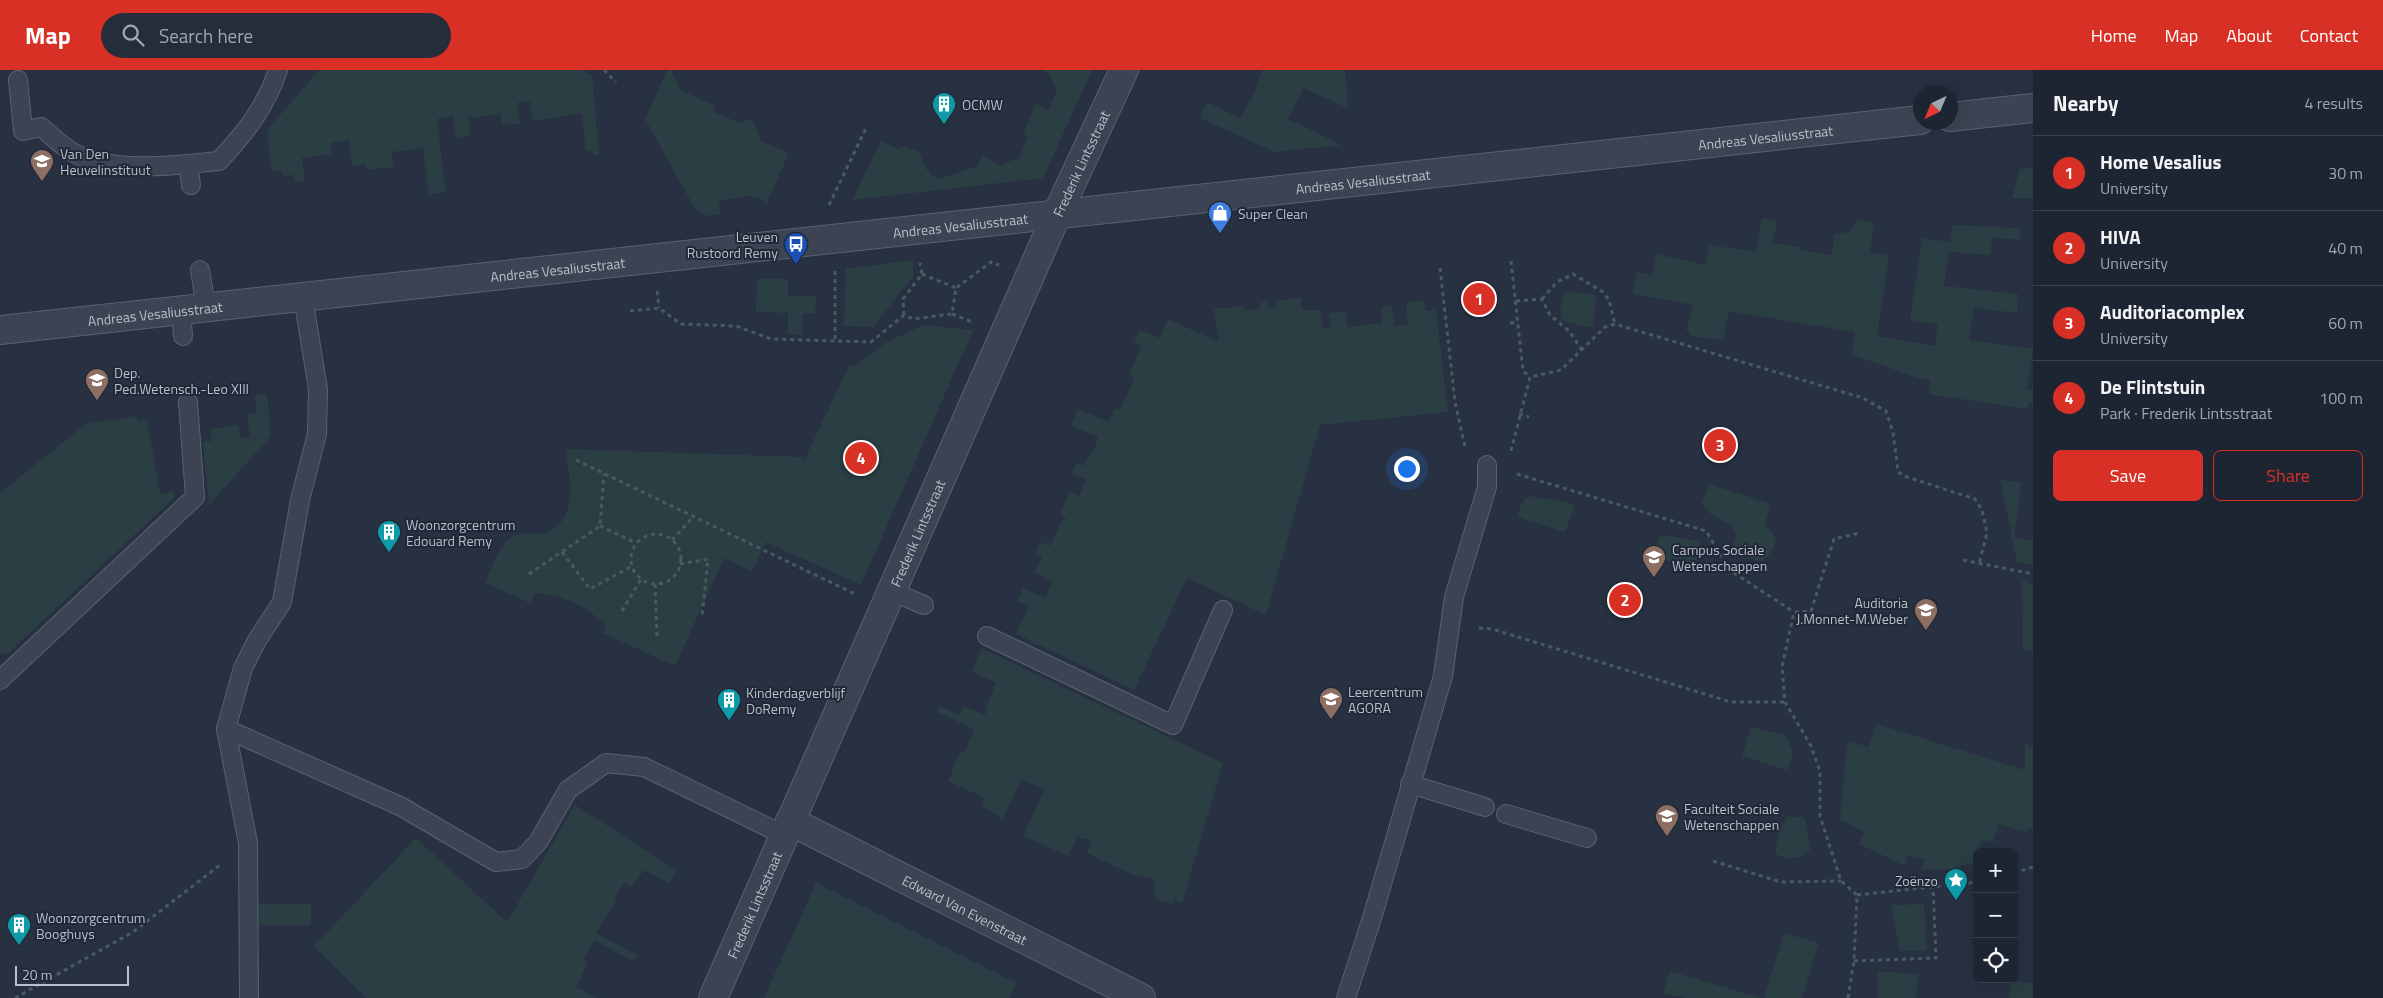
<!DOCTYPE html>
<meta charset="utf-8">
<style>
:root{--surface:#1e2532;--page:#262d3a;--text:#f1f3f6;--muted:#a1a5ac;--line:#3c424d;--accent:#d93025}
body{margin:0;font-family:"Titillium Web",sans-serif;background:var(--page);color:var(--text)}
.controls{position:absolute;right:15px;bottom:15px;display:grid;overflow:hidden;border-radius:8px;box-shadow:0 5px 20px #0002}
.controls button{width:45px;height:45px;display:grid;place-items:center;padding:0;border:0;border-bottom:1px solid var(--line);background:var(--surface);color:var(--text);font:25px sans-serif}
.compass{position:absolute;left:1913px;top:15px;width:45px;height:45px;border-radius:50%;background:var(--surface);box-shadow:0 5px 20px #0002;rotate:224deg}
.scale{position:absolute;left:15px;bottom:12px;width:114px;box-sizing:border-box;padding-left:5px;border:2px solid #b9bfcb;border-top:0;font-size:14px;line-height:18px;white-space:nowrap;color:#b9bfcb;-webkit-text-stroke:4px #212837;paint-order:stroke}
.you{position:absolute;left:1406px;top:398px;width:18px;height:18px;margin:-12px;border:4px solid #fff;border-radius:50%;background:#1a73e8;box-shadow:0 0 0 8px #1a73e833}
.badge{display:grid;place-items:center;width:32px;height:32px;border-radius:50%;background:var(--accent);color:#fff;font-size:16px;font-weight:700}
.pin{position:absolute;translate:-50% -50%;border:2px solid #fff;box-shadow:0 1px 5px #0006}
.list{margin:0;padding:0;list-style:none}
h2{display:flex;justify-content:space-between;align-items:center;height:65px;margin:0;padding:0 20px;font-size:21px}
h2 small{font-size:16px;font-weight:400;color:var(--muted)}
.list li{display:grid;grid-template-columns:32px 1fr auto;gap:15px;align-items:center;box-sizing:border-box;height:75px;padding:0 20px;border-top:1px solid var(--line)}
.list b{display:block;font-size:19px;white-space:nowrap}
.list p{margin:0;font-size:16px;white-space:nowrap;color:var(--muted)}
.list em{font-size:16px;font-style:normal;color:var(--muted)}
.actions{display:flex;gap:10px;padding:15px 20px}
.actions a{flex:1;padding:11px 0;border:1px solid var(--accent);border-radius:8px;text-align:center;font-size:18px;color:var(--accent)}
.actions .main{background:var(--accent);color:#fff}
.icon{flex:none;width:28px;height:28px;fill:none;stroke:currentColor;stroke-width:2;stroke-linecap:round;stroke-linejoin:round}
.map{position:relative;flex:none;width:2033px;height:928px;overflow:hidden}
header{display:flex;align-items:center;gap:30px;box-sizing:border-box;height:70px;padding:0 25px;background:var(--accent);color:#fff}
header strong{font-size:24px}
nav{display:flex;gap:28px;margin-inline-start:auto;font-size:18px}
.search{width:350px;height:45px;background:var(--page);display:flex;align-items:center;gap:12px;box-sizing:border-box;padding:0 18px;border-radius:28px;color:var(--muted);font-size:19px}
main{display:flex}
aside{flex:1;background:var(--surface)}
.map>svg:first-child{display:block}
</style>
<header>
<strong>Map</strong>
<div class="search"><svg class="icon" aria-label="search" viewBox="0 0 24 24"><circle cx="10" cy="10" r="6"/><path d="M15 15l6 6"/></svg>Search here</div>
<nav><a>Home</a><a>Map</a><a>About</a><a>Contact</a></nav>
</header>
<main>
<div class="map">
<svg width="2033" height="928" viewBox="0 0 2033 928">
<rect width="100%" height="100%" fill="#283142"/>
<g fill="#2a3e43">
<path d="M319 0H585L588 5 592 4 599 85H593L592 80 586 81 582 43 533 51 530 31 517 33 520 54 502 55 500 44 468 48 471 65 455 69 453 46 437 49 446 122 429 125 423 78 392 82 393 97 366 100 365 94 352 96 349 70 331 73 332 84 302 88 305 110 295 112 294 105 283 106 281 100 272 102 267 60Z"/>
<path d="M667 0H673L672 3 680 20 716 36 714 42 740 53 749 49 754 52 761 71 789 83 766 134C756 120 734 129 719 131L721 144 707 146 694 137 645 49Z"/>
<path d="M1041 0H1092L1043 108 852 130 881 71 898 79 905 76 919 82 926 100 928 99 930 104 940 109 978 96 982 85 1000 95 1019 88 1028 67 1023 65 1035 34 1048 40 1057 21 1049 4Z"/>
<path d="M1262 0H1345L1348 38 1303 18 1288 49 1342 75 1275 82 1200 48 1207 32 1240 48 1249 32H1251Z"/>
<path d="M2033 98V128H2012L2020 99Z"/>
<path d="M1762 148 1777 150 1773 173 1799 177V180L1832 185 1834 165 1851 161 1856 150 1874 152 1870 183 1889 186 1877 266 1935 276 1938 254 1910 250 1922 168 1950 172 1953 155 2021 158 2019 170 1992 167 1990 185 1949 182 1944 216 2018 224 2017 243 1974 238 1969 270 2033 279 2027 319 2033 320V333L2029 332 2026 339 1929 324 1930 310 1919 308 1852 285 1855 262 1729 241 1723 270 1691 266 1686 259 1693 235 1633 224 1637 202 1652 205 1656 184 1706 195 1709 175 1756 182Z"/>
<path d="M912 190 914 205 873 257 844 256 846 199Z"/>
<path d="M757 209H788V226H816L815 243H802V265L788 264V243L756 242Z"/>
<path d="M1566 222 1594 224 1596 226 1593 258 1563 251C1559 244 1560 228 1566 222Z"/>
<path d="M1301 227 1302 240H1320L1323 259 1331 257 1329 243 1346 242 1348 257 1382 253 1381 237 1392 235 1395 256 1408 255 1406 233 1423 230 1426 241 1436 240 1448 342 1320 355 1266 545 1187 508 1134 620 1016 564 1029 537 1017 531 1023 518 1045 528 1053 511 1035 502 1042 487 1035 483 1040 472 1050 476 1063 449 1065 450 1066 448 1060 445 1070 421 1079 426 1086 410 1072 403 1077 392 1084 396C1089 384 1094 382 1098 367L1071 356 1078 339 1108 352 1115 338 1120 340 1134 309 1129 305 1141 276 1134 273 1140 260 1160 268 1168 249 1219 272 1214 239 1244 236 1245 241 1260 239 1259 233 1268 232 1269 238 1275 237V231Z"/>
<path d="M923 255 973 260 861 515 766 472 752 502 724 488 675 596 603 563 606 555C585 535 564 526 535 523L530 533 485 513C492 498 498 476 512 467 522 460 532 466 543 463 580 454 569 407 566 379L805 387 801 397 849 296H854L885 273Z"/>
<path d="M267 324 271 366 209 435 203 372 212 371 210 359 238 355 240 368 250 367 247 344 256 343 255 325Z"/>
<path d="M136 346 138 351 147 349 160 424 174 422 175 427 6 585 0 583V423L86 354Z"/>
<path d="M2000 409 2021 413 2014 467 2033 471V495L2017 492Z"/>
<path d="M1709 414 1771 434 1765 454C1767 459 1773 462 1775 467 1778 475 1768 487 1762 491 1755 491 1739 485 1736 479 1733 475 1736 467 1736 462 1727 449 1710 449 1702 434Z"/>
<path d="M1529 426 1571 433 1574 439 1565 462 1517 447 1521 434Z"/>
<path d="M1660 466H1671L1698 471 1699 474 1695 499 1653 486Z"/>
<path d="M2022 511 2033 515V580L2023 581Z"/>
<path d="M981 578 1223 693 1182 833 1174 830 1173 834 1155 829 1156 824 1153 823 1156 810 1137 805 1135 806 1087 783 1091 770 1077 767 1069 786 1023 766 1044 720 1021 709 1003 749 981 736 985 728 948 711 960 682 964 683 974 659 937 642 940 636 960 645 964 636 985 645 988 638 986 637 996 613 972 602Z"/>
<path d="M1876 654 2025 700V674L2033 679V756L2025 762 1999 754 1993 773 1982 770 1975 792 1951 799 1921 800 1924 789 1908 785 1905 796 1859 774 1865 762 1840 750 1847 671 1869 677Z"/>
<path d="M1751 657 1786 665 1793 683 1787 700 1742 686Z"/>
<path d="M575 735 676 800 669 814 644 800 632 817 624 813 615 828 616 830 596 863 637 885 633 892 595 870 583 889 588 892 576 917 597 928H366L314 876 416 768 507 852Z"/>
<path d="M1788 747H1801L1805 749 1810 779C1804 790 1783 791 1775 783L1781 756Z"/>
<path d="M816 813 1016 913 1009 928H764Z"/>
<rect x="259" y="834" width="52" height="21"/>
<path d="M1924 834 1927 880 1900 881 1891 835Z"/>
<path d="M1784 863 1819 873 1802 928H1764Z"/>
<path d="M1670 901 1761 928H1686L1663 923Z"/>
<path d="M1878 901 1918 905 1916 927 1920 928H1878Z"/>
<path d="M2011 911 2033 913V928H2009Z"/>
</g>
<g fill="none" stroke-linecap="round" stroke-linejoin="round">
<g stroke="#5a616f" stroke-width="20">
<g id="lane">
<path d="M18 10 23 61 41 57C51 65 62 77 74 83 113 104 177 95 219 91 245 63 266 37 278 0"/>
<path d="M188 94 191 115"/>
<path d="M200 200 206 237"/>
<path d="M181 240 183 266"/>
<path d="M891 521 924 535"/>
<path d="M987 566 1173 655 1223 540"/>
<path d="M0 610 195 427 188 332"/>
<path d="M226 659 400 736 496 792 522 789 538 772 568 720 606 693 644 697 784 765"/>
<path d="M1410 714 1485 737"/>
<path d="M1506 744 1587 768"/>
<path d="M249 928 248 773 226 659 243 598 256 572 282 532 300 430 317 364 318 319 303 227"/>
<path d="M1346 928 1372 848 1443 606 1454 527 1487 417V395"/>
</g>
</g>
<g stroke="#5a616f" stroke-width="30">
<g id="street">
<path d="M1950 47 2033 38"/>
<path id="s1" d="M0 260 1920 50"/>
<path id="s2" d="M790 751 1141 928"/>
<path id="s3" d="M713 928 1057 144 1124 0"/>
</g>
</g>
<g stroke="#485b5f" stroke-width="3" stroke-dasharray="4 4" stroke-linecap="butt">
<path d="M604 0 616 12"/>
<path d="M829 135 866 58"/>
<path d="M1511 191 1523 301 1530 307"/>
<path d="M1440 198 1455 332 1465 377"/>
<path d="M835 201V271"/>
<path d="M922 204 956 218"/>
<path d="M657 221 659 238"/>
<path d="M1542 229 1557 212 1573 204 1603 222 1609 230 1615 254"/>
<path d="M1516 231 1542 229 1550 245 1569 261 1582 280"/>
<path d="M630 241 659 238 681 254 736 256 771 269 871 272 904 245 913 249 952 244 956 218 991 192 999 195"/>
<path d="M952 244 972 252"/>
<path d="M904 245 903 229 922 204 920 193"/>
<path d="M1510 253 1518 252"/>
<path d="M1519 344 1529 347"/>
<path d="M1511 381 1530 307 1561 300 1605 257 1615 254 1863 328 1886 341 1893 362 1898 402 1904 406 1975 429 1982 440 1987 463 1979 494"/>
<path d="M576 390 855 524"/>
<path d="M1517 404 1706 461 1731 501 1794 542"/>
<path d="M600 456 636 473"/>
<circle cx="656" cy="489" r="25"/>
<path d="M672 470 693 447"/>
<path d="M562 482 590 519 632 496"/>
<path d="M1963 490 2033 504"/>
<path d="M680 494 708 489 702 546"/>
<path d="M529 504 600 456 604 404"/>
<path d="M655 514 657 567"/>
<path d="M622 541 641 509"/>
<path d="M1479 558 1492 559 1731 632H1785"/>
<path d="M1713 791 1781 812 1841 811"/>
<path d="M2014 803 2033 797"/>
<path d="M1857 825 1977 812"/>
<path d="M1854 891 1936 888 1933 816"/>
<path d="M15 928 133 862 220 795"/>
<path d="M1848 928 1854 891 1857 825 1841 811 1820 746V701L1811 676 1785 632 1782 597 1794 542 1811 541 1834 469 1859 463"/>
</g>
<use href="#lane" stroke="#3c4352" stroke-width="18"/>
<use href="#street" stroke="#3c4352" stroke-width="28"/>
</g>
<defs>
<g id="building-pin" transform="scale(1.25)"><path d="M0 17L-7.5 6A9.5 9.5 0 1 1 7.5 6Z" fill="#0f9aa8" stroke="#212837"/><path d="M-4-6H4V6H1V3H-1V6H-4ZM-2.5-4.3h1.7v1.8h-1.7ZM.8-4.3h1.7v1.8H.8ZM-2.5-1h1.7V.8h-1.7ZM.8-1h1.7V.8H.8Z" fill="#fff"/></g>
<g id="university-pin" transform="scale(1.25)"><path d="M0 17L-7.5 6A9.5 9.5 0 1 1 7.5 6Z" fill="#8d6e63" stroke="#212837"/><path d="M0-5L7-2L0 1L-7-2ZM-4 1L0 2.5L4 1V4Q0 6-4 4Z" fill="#fff"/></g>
<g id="shop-pin" transform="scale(1.25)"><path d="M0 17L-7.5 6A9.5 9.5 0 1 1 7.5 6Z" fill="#3f7fe0" stroke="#212837"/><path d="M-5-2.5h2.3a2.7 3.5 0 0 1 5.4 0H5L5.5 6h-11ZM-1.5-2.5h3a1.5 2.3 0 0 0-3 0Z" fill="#fff"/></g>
<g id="bus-pin" transform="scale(1.25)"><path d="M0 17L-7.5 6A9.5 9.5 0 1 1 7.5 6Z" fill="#1a4fb4" stroke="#212837"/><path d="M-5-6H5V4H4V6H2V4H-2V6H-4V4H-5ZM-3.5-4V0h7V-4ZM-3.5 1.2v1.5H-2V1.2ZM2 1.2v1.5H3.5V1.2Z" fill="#fff"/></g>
<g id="sight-pin" transform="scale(1.25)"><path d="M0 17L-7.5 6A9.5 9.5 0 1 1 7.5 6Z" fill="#0f9aa8" stroke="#212837"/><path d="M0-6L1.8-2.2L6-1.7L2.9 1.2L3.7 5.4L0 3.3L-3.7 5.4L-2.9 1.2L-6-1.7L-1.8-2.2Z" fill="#fff"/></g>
</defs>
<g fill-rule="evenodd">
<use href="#building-pin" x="944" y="34"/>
<use href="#university-pin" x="42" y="91"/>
<use href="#shop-pin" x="1220" y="143"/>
<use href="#bus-pin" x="796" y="174"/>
<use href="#university-pin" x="97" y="310"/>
<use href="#building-pin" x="389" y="462"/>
<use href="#university-pin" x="1654" y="487"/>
<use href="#university-pin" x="1926" y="540"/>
<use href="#university-pin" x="1331" y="629"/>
<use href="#building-pin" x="729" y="630"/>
<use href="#university-pin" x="1667" y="746"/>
<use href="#sight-pin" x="1956" y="810"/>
<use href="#building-pin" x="19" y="855"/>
</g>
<g text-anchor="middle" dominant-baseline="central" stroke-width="4" stroke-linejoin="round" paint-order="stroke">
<g font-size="14" fill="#b9bfcb" stroke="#212837" text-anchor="start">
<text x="962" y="34">OCMW</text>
<text x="60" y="83">Van Den<tspan x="60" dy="16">Heuvelinstituut</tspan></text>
<text x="1238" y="143">Super Clean</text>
<text x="778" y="166" text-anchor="end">Leuven<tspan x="778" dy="16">Rustoord Remy</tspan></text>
<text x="114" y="302">Dep.<tspan x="114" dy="16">Ped.Wetensch.-Leo XIII</tspan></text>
<text x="406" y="454">Woonzorgcentrum<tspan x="406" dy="16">Edouard Remy</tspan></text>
<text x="1672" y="479">Campus Sociale<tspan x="1672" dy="16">Wetenschappen</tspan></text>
<text x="1908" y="532" text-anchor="end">Auditoria<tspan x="1908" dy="16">J.Monnet-M.Weber</tspan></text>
<text x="1348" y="621">Leercentrum<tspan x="1348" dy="16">AGORA</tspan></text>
<text x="746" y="622">Kinderdagverblijf<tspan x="746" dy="16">DoRemy</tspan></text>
<text x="1684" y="738">Faculteit Sociale<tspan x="1684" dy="16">Wetenschappen</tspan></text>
<text x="1938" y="810" text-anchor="end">Zoënzo</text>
<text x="36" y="847">Woonzorgcentrum<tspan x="36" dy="16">Booghuys</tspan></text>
</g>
<g font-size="14" fill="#b9bfcb" stroke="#212837">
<text stroke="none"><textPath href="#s1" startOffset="1776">Andreas Vesaliusstraat</textPath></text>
<text stroke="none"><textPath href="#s3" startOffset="912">Frederik Lintsstraat</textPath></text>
<text stroke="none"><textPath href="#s1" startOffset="1371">Andreas Vesaliusstraat</textPath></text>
<text stroke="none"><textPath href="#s1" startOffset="966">Andreas Vesaliusstraat</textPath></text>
<text stroke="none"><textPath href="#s1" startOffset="561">Andreas Vesaliusstraat</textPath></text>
<text stroke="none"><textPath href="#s1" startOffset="156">Andreas Vesaliusstraat</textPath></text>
<text stroke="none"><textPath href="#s3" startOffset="508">Frederik Lintsstraat</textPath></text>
<text stroke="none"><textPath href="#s3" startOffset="102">Frederik Lintsstraat</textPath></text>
<text stroke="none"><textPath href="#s2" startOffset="196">Edward Van Evenstraat</textPath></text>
</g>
</g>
</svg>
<div class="controls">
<button>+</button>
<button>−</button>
<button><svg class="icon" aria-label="locate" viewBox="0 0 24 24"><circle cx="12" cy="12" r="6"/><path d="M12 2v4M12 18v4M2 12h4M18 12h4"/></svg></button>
</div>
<svg class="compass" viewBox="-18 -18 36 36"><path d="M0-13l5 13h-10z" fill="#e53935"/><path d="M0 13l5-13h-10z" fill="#a1a5ac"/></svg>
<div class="scale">20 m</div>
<div class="you"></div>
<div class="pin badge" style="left:1479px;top:229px">1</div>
<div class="pin badge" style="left:1625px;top:530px">2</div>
<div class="pin badge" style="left:1720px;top:375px">3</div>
<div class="pin badge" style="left:861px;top:388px">4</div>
</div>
<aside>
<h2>Nearby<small>4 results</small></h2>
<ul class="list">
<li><span class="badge">1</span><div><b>Home Vesalius</b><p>University</p></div><em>30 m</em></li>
<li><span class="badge">2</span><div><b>HIVA</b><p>University</p></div><em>40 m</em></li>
<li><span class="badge">3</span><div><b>Auditoriacomplex</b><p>University</p></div><em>60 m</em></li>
<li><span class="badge">4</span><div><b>De Flintstuin</b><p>Park · Frederik Lintsstraat</p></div><em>100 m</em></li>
</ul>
<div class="actions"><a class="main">Save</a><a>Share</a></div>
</aside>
</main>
